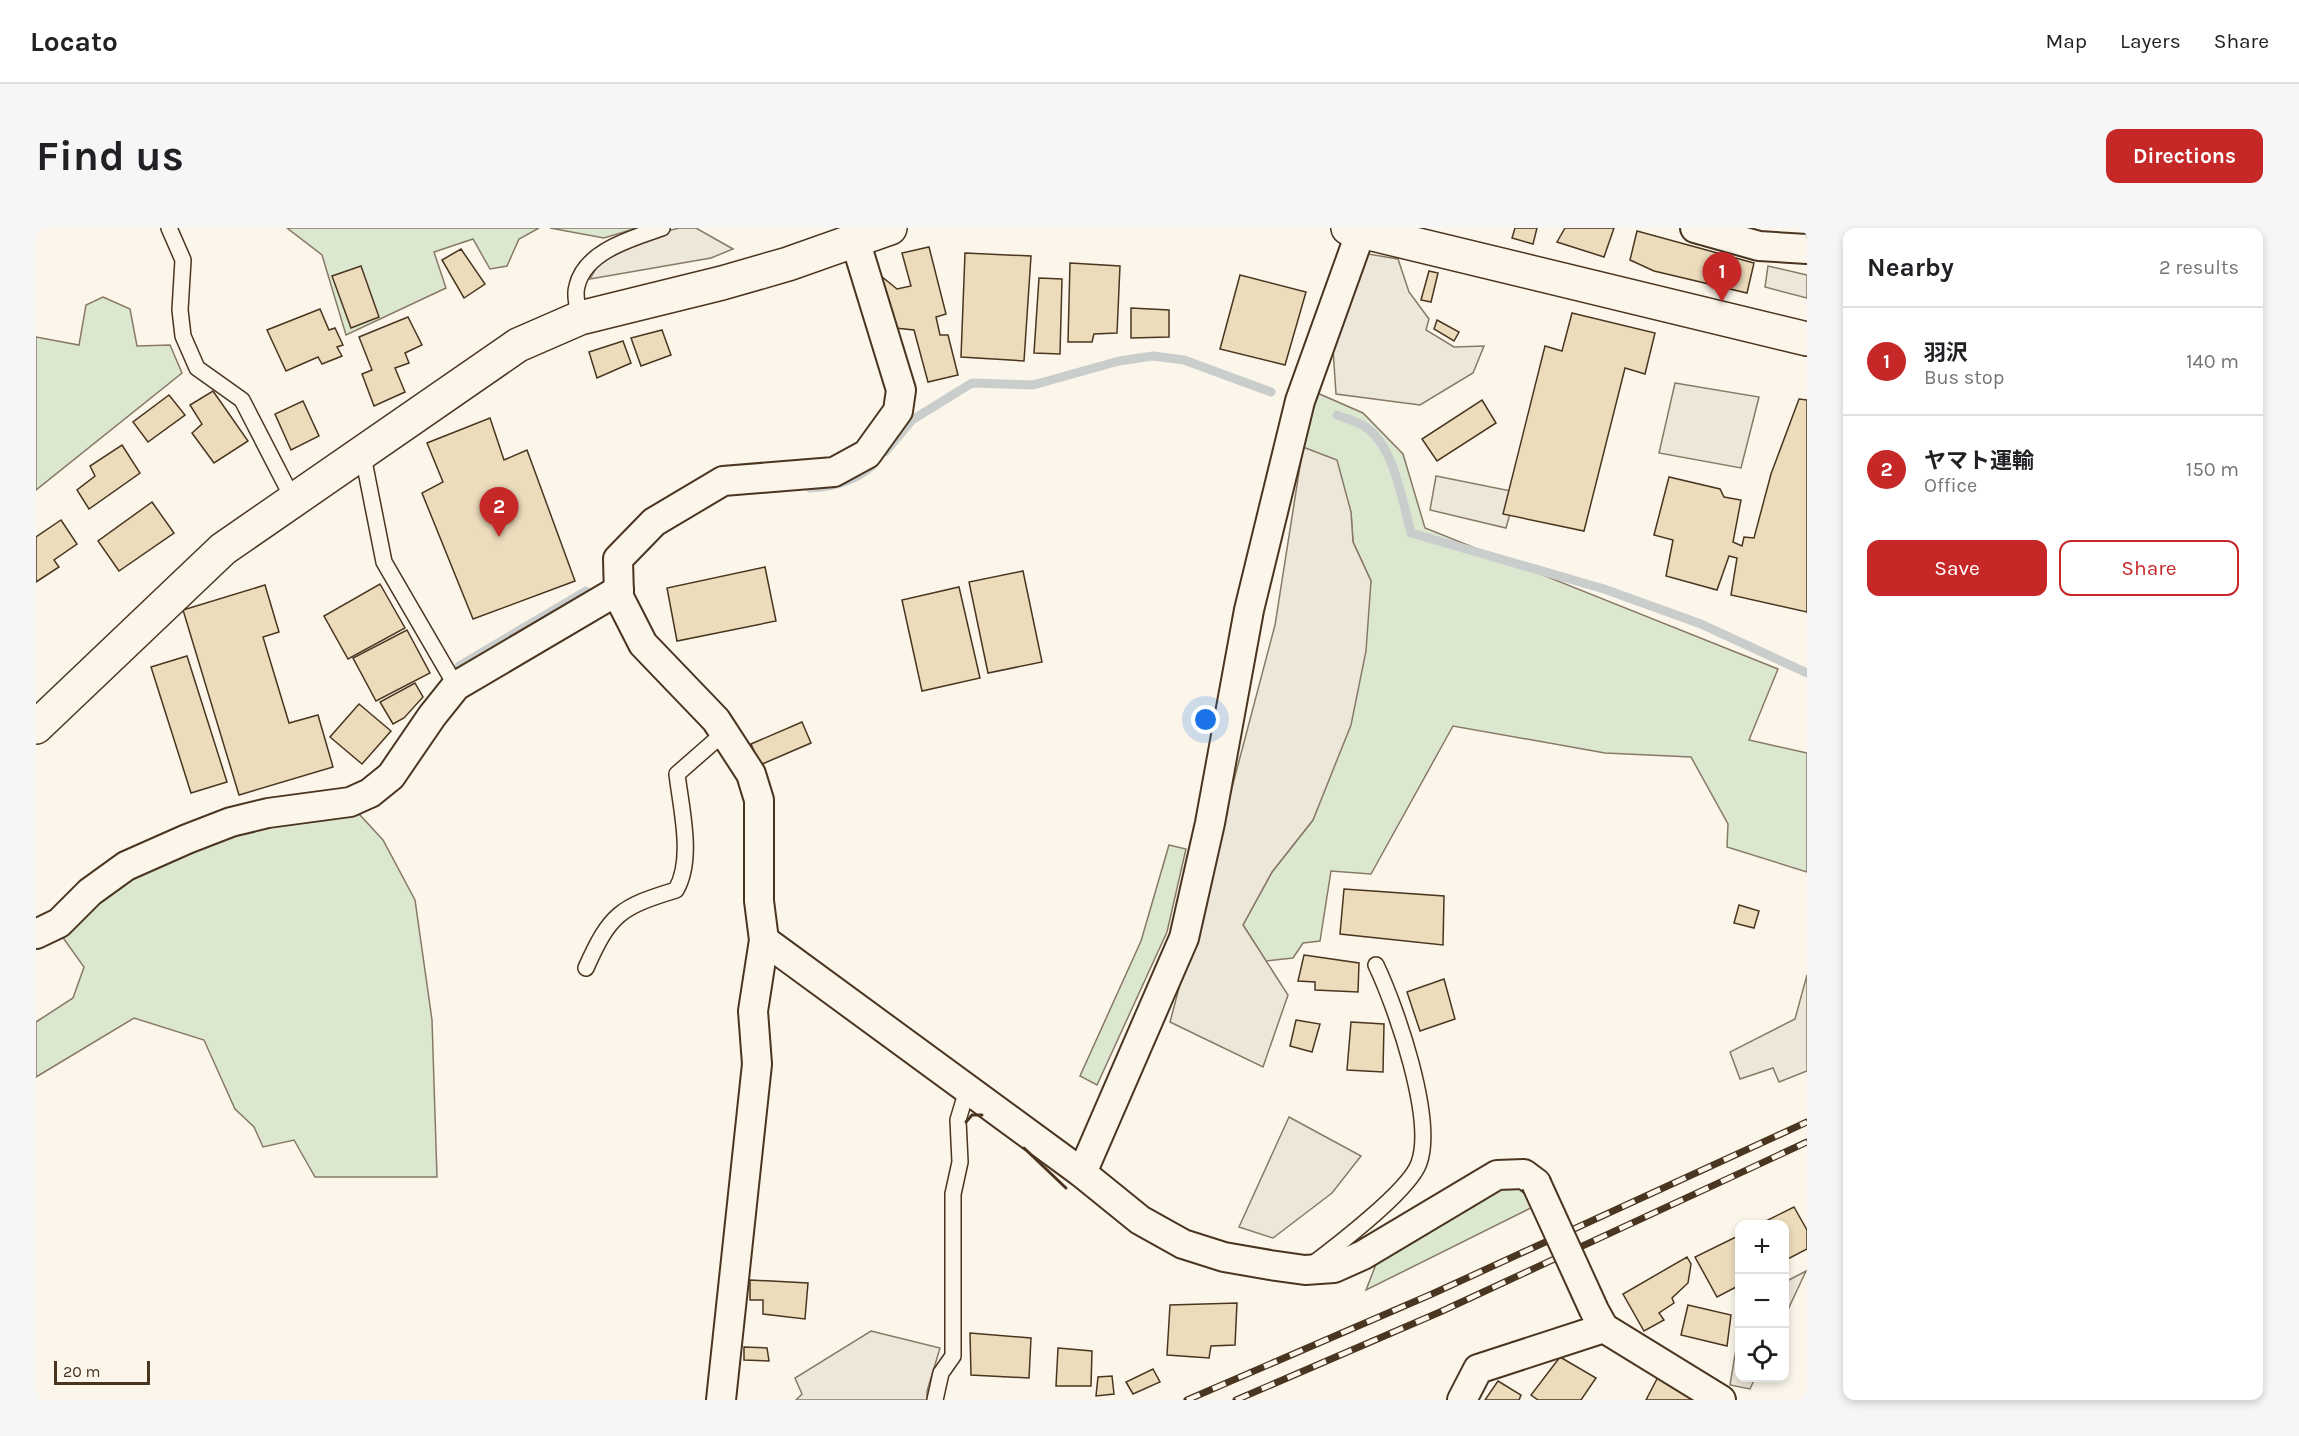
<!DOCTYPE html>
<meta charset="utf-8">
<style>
:root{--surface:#fff;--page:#f6f6f6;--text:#202124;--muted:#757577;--line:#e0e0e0;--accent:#c62828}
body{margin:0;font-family:Karla,"Noto Sans JP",sans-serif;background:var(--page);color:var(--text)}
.controls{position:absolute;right:18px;bottom:18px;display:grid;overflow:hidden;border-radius:12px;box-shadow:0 3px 9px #0003}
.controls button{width:54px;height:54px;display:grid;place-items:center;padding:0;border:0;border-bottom:2px solid var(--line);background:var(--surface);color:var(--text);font:30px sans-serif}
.scale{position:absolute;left:18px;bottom:15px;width:96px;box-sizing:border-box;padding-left:6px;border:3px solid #4a3520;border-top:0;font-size:16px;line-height:21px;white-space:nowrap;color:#4a3520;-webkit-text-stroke:4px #fbf6e9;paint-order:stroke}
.you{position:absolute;left:1170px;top:492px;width:21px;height:21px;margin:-15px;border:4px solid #fff;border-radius:50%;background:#1a73e8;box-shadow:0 0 0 9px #1a73e833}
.badge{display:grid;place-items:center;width:39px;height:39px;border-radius:50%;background:var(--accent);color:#fff;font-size:20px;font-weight:700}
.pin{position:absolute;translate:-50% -50px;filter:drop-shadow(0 2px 3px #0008)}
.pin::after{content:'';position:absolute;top:32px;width:21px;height:18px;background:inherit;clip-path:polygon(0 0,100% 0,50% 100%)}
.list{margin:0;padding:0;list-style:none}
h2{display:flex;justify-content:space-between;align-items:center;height:78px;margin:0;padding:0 24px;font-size:26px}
h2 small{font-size:20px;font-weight:400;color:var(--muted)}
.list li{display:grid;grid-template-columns:39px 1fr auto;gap:18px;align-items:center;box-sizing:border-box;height:108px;padding:0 24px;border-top:2px solid var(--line)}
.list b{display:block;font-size:22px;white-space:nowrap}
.list p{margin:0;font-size:20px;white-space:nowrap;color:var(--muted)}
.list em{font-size:20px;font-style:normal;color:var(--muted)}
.actions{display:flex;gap:12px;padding:18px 24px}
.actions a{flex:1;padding:14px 0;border:2px solid var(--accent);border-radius:12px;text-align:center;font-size:21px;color:var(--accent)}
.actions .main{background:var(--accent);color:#fff}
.icon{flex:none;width:33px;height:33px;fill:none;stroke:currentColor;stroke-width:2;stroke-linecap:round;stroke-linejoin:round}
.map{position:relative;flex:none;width:1771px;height:1172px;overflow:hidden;border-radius:12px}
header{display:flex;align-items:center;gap:36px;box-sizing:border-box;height:84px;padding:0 30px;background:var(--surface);border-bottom:2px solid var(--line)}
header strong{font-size:28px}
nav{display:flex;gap:33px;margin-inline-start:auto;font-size:21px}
.intro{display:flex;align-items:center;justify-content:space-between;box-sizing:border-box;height:144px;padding:0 36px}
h1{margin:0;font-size:42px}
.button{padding:15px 27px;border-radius:12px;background:var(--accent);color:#fff;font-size:21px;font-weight:700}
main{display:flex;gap:36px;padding:0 36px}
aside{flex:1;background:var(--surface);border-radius:12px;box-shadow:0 3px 9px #0003}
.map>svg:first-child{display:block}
</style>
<header>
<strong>Locato</strong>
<nav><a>Map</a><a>Layers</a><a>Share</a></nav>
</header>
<div class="intro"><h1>Find us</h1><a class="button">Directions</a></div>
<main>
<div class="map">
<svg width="1771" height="1172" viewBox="0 0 1771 1172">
<rect width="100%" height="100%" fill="#fbf6e9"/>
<g fill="#dce7d0" stroke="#887966" stroke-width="1.5">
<path d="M251 0H503L483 11 471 38 454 41 437 11 398 24 410 60 310 107 286 27Z"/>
<path d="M514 0H601L568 10Z"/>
<path d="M67 69 94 81 101 118 134 117 146 145 0 262V109L43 117 50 77Z"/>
<path d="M1279 164 1327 185 1367 226 1389 300 1742 441 1713 512 1771 525V644L1691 619 1692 596 1655 529 1569 525 1417 498 1335 646 1295 643 1284 713 1267 715 1257 730 1230 733 1207 697 1236 644 1277 592 1335 353 1317 314 1315 284 1267 219Z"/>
<path d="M300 561 347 612 379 672 396 792 401 949H279L258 912 227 919 218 899 199 881 168 812 98 790 0 849V794L37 770 48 739 23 704 55 668 195 601Z"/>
<path d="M1133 617 1150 621 1131 704 1061 857 1044 848 1105 713Z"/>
<path d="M1471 954 1497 956 1505 975 1330 1062 1344 1026Z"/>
</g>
<g fill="#ede7d9" stroke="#887966" stroke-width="1.5">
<path d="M643 0H660L697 21 675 30 554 51 562 37 576 23 612 8Z"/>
<path d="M1326 25 1362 31 1373 64 1393 91 1390 102 1418 119 1448 118 1437 145 1384 177 1300 166 1297 121Z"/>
<path d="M1732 38 1771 47V70L1729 59Z"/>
<path d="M1639 155 1723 169 1705 240 1623 225Z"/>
<path d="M1267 219 1301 232 1315 284 1317 314 1335 353 1330 423 1315 497 1277 592 1236 644 1207 697 1252 767 1227 839 1134 794 1239 397Z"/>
<path d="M1400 248 1480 264 1470 300 1394 282Z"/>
<path d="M1771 747V843L1743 854 1737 840 1704 851 1694 824 1759 791Z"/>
<path d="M1253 889 1325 928 1296 965 1237 1010 1203 999Z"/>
<path d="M1770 1043 1749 1088V1054Z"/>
<path d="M835 1103 904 1120 891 1163V1172H760L766 1166 759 1150Z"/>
<path d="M1703 1103 1704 1150H1719L1714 1161 1694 1157Z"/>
</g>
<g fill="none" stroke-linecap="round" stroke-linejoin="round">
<g stroke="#c9cecd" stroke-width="9">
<path d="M1301 187C1310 191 1324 194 1332 201 1358 220 1367 275 1375 305L1568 361 1665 396 1771 445"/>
<path d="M849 224 876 192 936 155 997 157 1083 133 1117 128 1148 132 1235 164"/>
<path d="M774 260C799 259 820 253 838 236"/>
<path d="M423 438 550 363"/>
</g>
</g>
<g fill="#ecdcbc" stroke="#4a3520" stroke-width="1.5">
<path d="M1479 0H1501L1497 16 1476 10Z"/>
<path d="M1529 0H1578L1568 29 1521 14Z"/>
<path d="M1601 3 1718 35 1711 65 1618 43 1594 32Z"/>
<path d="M893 19 910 86 900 89 904 107H912L922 147 892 154 878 102 859 100 840 44 861 61 875 58 866 25Z"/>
<path d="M425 21 449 56 428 70 406 32Z"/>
<path d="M929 25 995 28 988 133 925 129Z"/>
<path d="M1034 35 1084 38 1081 105 1058 106 1056 114H1032Z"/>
<path d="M325 38 343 89 315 100 296 48Z"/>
<path d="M1393 43 1402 45 1395 74 1385 72Z"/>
<path d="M1204 47 1270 64 1249 137 1184 121Z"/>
<path d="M1003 50 1026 51 1024 126 998 125Z"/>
<path d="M1095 80 1133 82V109L1095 110Z"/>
<path d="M284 81 293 102 299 100 307 117 301 119 306 128 286 136 282 129 250 143 231 102Z"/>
<path d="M1536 85 1619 105 1609 146 1589 140 1548 303 1467 286 1509 118 1526 123Z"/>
<path d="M372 89 386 117 369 125 373 135 359 140 369 164 338 178 326 146 336 142 323 109Z"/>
<path d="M1401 92 1423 104 1418 113 1398 101Z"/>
<path d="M626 102 635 127 605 138 595 110Z"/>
<path d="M587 113 595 135 561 150 553 124Z"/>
<path d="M177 163 212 213 178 235 156 205 166 196 154 177Z"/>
<path d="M133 167 149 187 112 214 97 194Z"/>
<path d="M1763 171 1771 172V384L1695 367 1701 330 1693 328 1681 362 1630 348 1637 312 1618 307 1633 249 1684 261 1688 269 1705 272 1697 314 1706 318 1708 309 1718 310 1735 246Z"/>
<path d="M1446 172 1460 195 1401 233 1386 211Z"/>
<path d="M267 173 283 208 255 222 239 186Z"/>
<path d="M454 190 468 232 491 222 539 353 437 391 386 265 407 254 391 215Z"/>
<path d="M86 217 104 245 53 281 41 262 59 248 54 238Z"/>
<path d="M116 274 138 305 83 343 62 313Z"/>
<path d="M25 292 41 316 18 332 23 339 0 354V309Z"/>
<path d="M729 339 740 393 641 413 631 360Z"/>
<path d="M987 343 1006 434 952 445 933 354Z"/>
<path d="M344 356 369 400 312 431 288 388Z"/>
<path d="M229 357 243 404 227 409 253 495 282 487 297 539 203 567 147 382Z"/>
<path d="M923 359 944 450 886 463 866 372Z"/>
<path d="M371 402 394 445 340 473 317 430Z"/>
<path d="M151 428 191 554 155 565 115 439Z"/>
<path d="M379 455 387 469 368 490 357 496 344 474Z"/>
<path d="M323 476 355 503 326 536 294 509Z"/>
<path d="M766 494 775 515 724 537 715 516Z"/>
<path d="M1308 661 1408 668 1407 717 1304 706Z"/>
<path d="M1703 677 1723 683 1718 700 1698 695Z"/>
<path d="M1268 727 1323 735 1322 764 1279 762V754L1262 753Z"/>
<path d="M1408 751 1419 791 1384 803 1371 764Z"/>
<path d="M1260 792 1284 796 1276 824 1254 818Z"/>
<path d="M1315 794 1348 796 1347 844 1311 842Z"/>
<path d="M1758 979 1771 1002V1021L1748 1033V996H1724Z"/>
<path d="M1704 1007V1057L1681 1069 1659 1029Z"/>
<path d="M1651 1029 1655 1036 1652 1055 1636 1070 1638 1075 1623 1085 1628 1092 1608 1103 1587 1066Z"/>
<path d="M714 1052 772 1055 769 1091 727 1086V1072H714Z"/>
<path d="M1201 1075 1199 1117 1175 1118 1173 1130 1131 1127 1134 1077Z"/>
<path d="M1652 1077 1695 1087 1691 1118 1645 1107Z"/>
<path d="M934 1105 995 1110 993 1150 935 1147Z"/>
<path d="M708 1119 731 1120 733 1133 708 1132Z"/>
<path d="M1022 1120 1056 1123 1055 1158H1020Z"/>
<path d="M1524 1129 1560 1150 1545 1172H1502L1495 1167Z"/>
<path d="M1117 1141 1124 1154 1097 1166 1090 1154Z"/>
<path d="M1623 1147 1658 1170 1656 1172H1610Z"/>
<path d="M1076 1148 1078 1166 1060 1168 1062 1149Z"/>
<path d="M1462 1153 1485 1167 1483 1172H1449Z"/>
</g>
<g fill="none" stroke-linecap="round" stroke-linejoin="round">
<g stroke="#4a3520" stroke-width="18">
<g id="lane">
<path d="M133 0 147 32 144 82 147 108 161 140 206 172 257 271"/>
<path d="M544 90C542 80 538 68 541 58 549 23 597 10 626 0"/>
<path d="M326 223 348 334 420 458"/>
<path d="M550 740C574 686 584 679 640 662 658 631 645 581 641 546L689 504"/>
<path d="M1274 1038C1298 1020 1374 962 1383 935 1399 891 1360 779 1340 737"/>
<path d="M899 1172 905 1145 917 1128V966L924 934 922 892 931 862"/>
</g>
</g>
<g stroke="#4a3520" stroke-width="32">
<g id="street">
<path d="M1659 0 1723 18 1771 21"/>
<path d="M0 706 23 695 54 664 90 638 151 611 195 594 232 585 314 574 334 565 355 548 396 488 420 458 583 362"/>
<path d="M728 712 1046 945 1104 992 1147 1016 1188 1029 1234 1037 1269 1042 1298 1040 1327 1027 1461 947 1488 946 1500 955"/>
<path d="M1046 945 1148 710 1174 595 1213 382 1264 173 1325 3"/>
<path d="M1559 1084 1568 1100 1685 1172"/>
<path d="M685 1172 721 836 717 783 728 712 723 673V572L715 546 680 492 607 416 583 369 582 331 618 294 687 253 798 244 831 226 862 183 865 162 819 12"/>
<path d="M1426 1172 1442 1141 1568 1100"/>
</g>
</g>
<g stroke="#4a3520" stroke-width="36">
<g id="secondary">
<path d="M1312 0 1771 111"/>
<path d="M0 499 187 321 482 117 544 90 686 55 752 36 854 0"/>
</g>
</g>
<use href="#lane" stroke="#fbf6e9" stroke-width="15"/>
<use href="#street" stroke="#fbf6e9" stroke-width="28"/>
<use href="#secondary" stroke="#fbf6e9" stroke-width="33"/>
<g stroke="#4a3520" stroke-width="7">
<g id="rail">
<path d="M1151 1172 1396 1066 1771 894"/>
<path d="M1200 1172 1404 1084 1771 914"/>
</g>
</g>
<use href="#rail" stroke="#fbf6e9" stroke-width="4.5" stroke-dasharray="14" stroke-linecap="butt"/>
<g stroke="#4a3520" stroke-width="32" stroke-linecap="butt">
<path id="street-bridge" d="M1500 955 1558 1082"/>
</g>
<use href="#street-bridge" stroke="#fbf6e9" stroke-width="28"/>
<g stroke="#4a3520" stroke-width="3">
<path d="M930 894 936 887H946"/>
<path d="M988 920 1030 960"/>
</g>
</g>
</svg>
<div class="controls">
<button>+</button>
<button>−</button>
<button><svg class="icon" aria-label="locate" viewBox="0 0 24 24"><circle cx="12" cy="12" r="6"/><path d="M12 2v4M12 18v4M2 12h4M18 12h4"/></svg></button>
</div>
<div class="scale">20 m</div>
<div class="you"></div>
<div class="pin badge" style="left:1686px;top:74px">1</div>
<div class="pin badge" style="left:463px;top:309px">2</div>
</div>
<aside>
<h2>Nearby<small>2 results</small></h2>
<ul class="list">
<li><span class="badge">1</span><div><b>羽沢</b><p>Bus stop</p></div><em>140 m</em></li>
<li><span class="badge">2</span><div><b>ヤマト運輸</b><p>Office</p></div><em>150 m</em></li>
</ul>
<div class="actions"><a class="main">Save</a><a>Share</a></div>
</aside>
</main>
